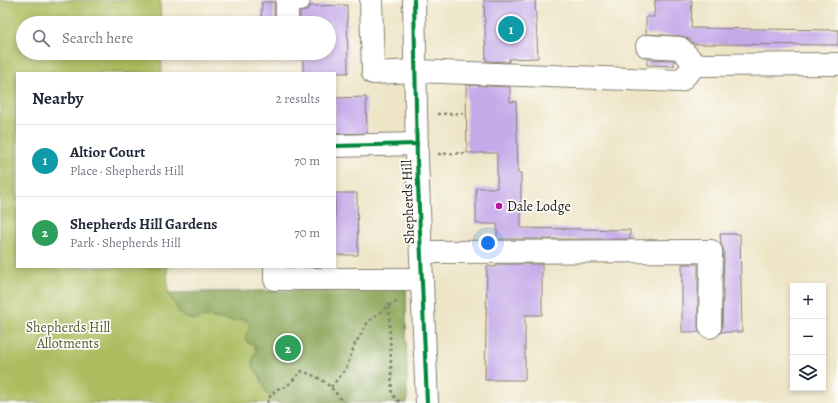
<!DOCTYPE html>
<meta charset="utf-8">
<style>
:root{--surface:#fff;--page:#f6f6f7;--text:#1f2937;--muted:#747a83;--line:#e0e1e3;--accent:#b45309}
body{margin:0;font-family:Alegreya,serif;background:var(--page);color:var(--text)}
.controls{position:absolute;right:12px;bottom:12px;display:grid;overflow:hidden;border-radius:0px;box-shadow:0 2px 6px #0003}
.controls button{width:36px;height:36px;display:grid;place-items:center;padding:0;border:0;border-bottom:1px solid var(--line);background:var(--surface);color:var(--text);font:20px sans-serif}
.you{position:absolute;left:488px;top:243px;width:14px;height:14px;margin:-10px;border:3px solid #fff;border-radius:50%;background:#1a73e8;box-shadow:0 0 0 6px #1a73e833}
.badge{display:grid;place-items:center;width:26px;height:26px;border-radius:50%;background:var(--accent);color:#fff;font-size:13px;font-weight:700}
.pin{position:absolute;translate:-50% -50%;border:2px solid #fff;box-shadow:0 1px 4px #0006}
.list{margin:0;padding:0;list-style:none}
h2{display:flex;justify-content:space-between;align-items:center;height:52px;margin:0;padding:0 16px;font-size:17px}
h2 small{font-size:13px;font-weight:400;color:var(--muted)}
.list li{display:grid;grid-template-columns:26px 1fr auto;gap:12px;align-items:center;box-sizing:border-box;height:72px;padding:0 16px;border-top:1px solid var(--line)}
.list b{display:block;font-size:15px;white-space:nowrap}
.list p{margin:0;font-size:13px;white-space:nowrap;color:var(--muted)}
.list em{font-size:13px;font-style:normal;color:var(--muted)}
.icon{flex:none;width:22px;height:22px;fill:none;stroke:currentColor;stroke-width:2;stroke-linecap:round;stroke-linejoin:round}
.map{position:relative;flex:none;width:838px;height:403px;overflow:hidden}
.search{position:absolute;background:var(--surface);box-shadow:0 2px 6px #0003;left:16px;top:16px;width:320px;height:44px;display:flex;align-items:center;gap:10px;box-sizing:border-box;padding:0 14px;border-radius:22px;color:var(--muted);font-size:15px}
.panel{position:absolute;background:var(--surface);box-shadow:0 2px 6px #0003;left:16px;top:72px;width:320px;height:196px;border-radius:0px}
.map>svg:first-child{display:block}
</style>
<div class="map">
<svg width="838" height="403" viewBox="0 0 838 403">
<rect width="100%" height="100%" fill="#fdfcf7"/>
<filter id="ink" filterUnits="userSpaceOnUse"><feTurbulence type="fractalNoise" baseFrequency=".025" numOctaves="2"/><feDisplacementMap in="SourceGraphic" scale="8" xChannelSelector="R" yChannelSelector="G"/><feConvolveMatrix kernelMatrix="1 2 1 2 8 2 1 2 1" color-interpolation-filters="sRGB"/></filter>
<filter id="wash" filterUnits="userSpaceOnUse"><feTurbulence type="fractalNoise" baseFrequency=".012" numOctaves="4" result="noise"/><feDisplacementMap in="SourceGraphic" scale="16" xChannelSelector="R" yChannelSelector="G"/><feGaussianBlur stdDeviation="0.9" result="paint"/><feColorMatrix in="noise" values="0 0 0 0 0 0 0 0 0 0 0 0 0 0 0 0 0 1.4 0 .05"/><feComposite in="paint" operator="in"/></filter>
<g filter="url(#wash)">
<rect width="100%" height="100%" fill="#eee5c7"/>
<path fill="#acbd60" stroke="#646c3e" d="M0 0H160L161 23H23V53H161L162 73H17V267H167L168 293 406 288 407 403H0Z"/>
<path fill="#89a456" stroke="#526039" d="M406 288 407 403H278L277 401C263 396 265 384 258 374 257 371 254 370 253 366 251 361 254 356 256 351L254 345 247 342 245 336 250 329 249 323 244 319 233 321 206 317 195 320 187 318 180 314 168 293Z"/>
<g id="blocks">
<g fill="#c5a9e9">
<path d="M484 0H535L538 58 509 59V62L486 61Z"/>
<path d="M655 0H692L691 28 838 30V45L694 44 689 39 681 36 646 34V17H654Z"/>
<path d="M262 2H274V23H261Z"/>
<path d="M347 5 348 73H303V59L261 60V53H329V23H300V12L306 11 310 6Z"/>
<path d="M647 59 674 60V66L647 65Z"/>
<path d="M466 85 510 87V102L516 101 518 173H521V228L630 230V239H497V224H476V188H497V153H467Z"/>
<path d="M366 97 367 133 335 134V98Z"/>
<path d="M335 193H357L358 255H335Z"/>
<path d="M720 234H740L742 332H721L722 327 724 251 721 244Z"/>
<path d="M496 264H542V315H525V380H485L487 266 496 267Z"/>
<path d="M682 264H698V327L699 332H682Z"/>
</g>
</g>
</g>
<g filter="url(#ink)">
<use href="#blocks" fill-opacity="0" stroke="#858072" stroke-width="1"/>
<g fill="none" stroke-linecap="round" stroke-linejoin="round">
<g stroke="#858072" stroke-width="24">
<g id="minor">
<path d="M371 0 373 73 415 71 680 81 696 65 838 64"/>
<path d="M414 0 417 160 427 403"/>
<path d="M287 23V0H299"/>
<path d="M647 46 680 48 696 65"/>
<path d="M335 146 417 144"/>
<path d="M421 252 711 251 710 327"/>
<path d="M275 267V279H422"/>
</g>
</g>
<g stroke="#858072" stroke-width="2.5" stroke-dasharray="3 3" stroke-linecap="butt">
<path d="M437 114 466 113"/>
<path d="M438 154 467 153"/>
<path d="M389 306 392 394 397 400 402 403"/>
<path d="M331 387 346 369 355 344 368 322 389 305 399 301"/>
<path d="M268 403 267 400 277 389 287 386 302 371C324 379 329 384 344 403"/>
</g>
<use href="#minor" stroke="#fff" stroke-width="22"/>
<g stroke="#fdfcf7" stroke-width="6">
<g id="cycleway">
<path d="M414 0 417 160 427 403"/>
<path d="M335 146 417 144"/>
</g>
</g>
<use href="#cycleway" stroke="#00873e" stroke-width="4"/>
</g>
</g>
<circle fill="#b5179e" stroke="#fdfcf7" stroke-width="1.5" cx="499" cy="206" r="4"/>
<g text-anchor="middle" dominant-baseline="central" stroke-width="3.5" stroke-linejoin="round" paint-order="stroke">
<g font-size="14" fill="#1c1c1c" stroke="#fdfcf7">
<text transform="translate(408 202) rotate(-92)">Shepherds Hill</text>
</g>
<g font-size="14" fill="#1c1c1c" stroke="#fdfcf7" text-anchor="start">
<text x="507" y="206">Dale Lodge</text>
</g>
<g font-size="14" fill="#565c37" stroke="#fdfcf7">
<text x="68" y="327">Shepherds Hill<tspan x="68" dy="16">Allotments</tspan></text>
</g>
</g>
</svg>
<div class="controls">
<button>+</button>
<button>−</button>
<button><svg class="icon" aria-label="layers" viewBox="0 0 24 24"><path d="M12 4l9 5-9 5-9-5zM3 14l9 5 9-5"/></svg></button>
</div>
<div class="you"></div>
<div class="pin badge" style="left:511px;top:29px;background:#0f9aa8">1</div>
<div class="pin badge" style="left:288px;top:348px;background:#2e9e5b">2</div>
<div class="search"><svg class="icon" aria-label="search" viewBox="0 0 24 24"><circle cx="10" cy="10" r="6"/><path d="M15 15l6 6"/></svg>Search here</div>
<section class="panel">
<h2>Nearby<small>2 results</small></h2>
<ul class="list">
<li><span class="badge" style="background:#0f9aa8">1</span><div><b>Altior Court</b><p>Place · Shepherds Hill</p></div><em>70 m</em></li>
<li><span class="badge" style="background:#2e9e5b">2</span><div><b>Shepherds Hill Gardens</b><p>Park · Shepherds Hill</p></div><em>70 m</em></li>
</ul>
</section>
</div>
